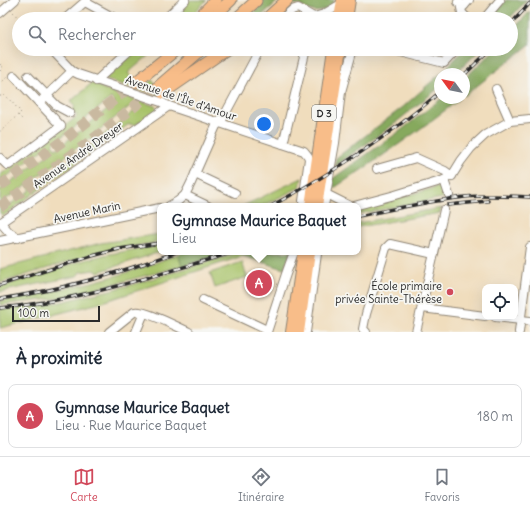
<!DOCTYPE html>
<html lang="fr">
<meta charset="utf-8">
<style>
:root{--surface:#fff;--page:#f6f6f7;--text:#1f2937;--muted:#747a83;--line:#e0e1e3;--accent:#d1495b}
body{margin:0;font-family:Delius,sans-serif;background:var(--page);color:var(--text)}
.controls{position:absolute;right:12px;bottom:12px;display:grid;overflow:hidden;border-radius:8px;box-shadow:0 4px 16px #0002}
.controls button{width:36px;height:36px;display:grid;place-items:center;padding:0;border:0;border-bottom:1px solid var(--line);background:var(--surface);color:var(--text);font:20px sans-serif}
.compass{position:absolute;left:434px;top:68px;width:36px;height:36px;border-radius:50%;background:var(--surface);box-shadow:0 4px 16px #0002;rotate:303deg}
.scale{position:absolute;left:12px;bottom:10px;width:88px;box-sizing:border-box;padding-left:4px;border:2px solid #2b2b2b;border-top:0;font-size:11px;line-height:14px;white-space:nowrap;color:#2b2b2b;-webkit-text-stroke:3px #f6f6f2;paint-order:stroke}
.you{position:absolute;left:264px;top:124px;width:14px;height:14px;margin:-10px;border:3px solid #fff;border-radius:50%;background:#1a73e8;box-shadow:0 0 0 6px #1a73e833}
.badge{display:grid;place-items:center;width:26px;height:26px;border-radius:50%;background:var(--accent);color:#fff;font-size:13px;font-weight:700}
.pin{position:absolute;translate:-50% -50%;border:2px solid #fff;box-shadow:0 1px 4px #0006}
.popup{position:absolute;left:157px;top:203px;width:204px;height:52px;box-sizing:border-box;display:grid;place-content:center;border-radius:8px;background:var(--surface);filter:drop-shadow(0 1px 3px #0005);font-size:13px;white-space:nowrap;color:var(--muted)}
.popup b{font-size:15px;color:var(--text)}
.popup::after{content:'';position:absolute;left:50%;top:100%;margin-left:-8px;border:8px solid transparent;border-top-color:var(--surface)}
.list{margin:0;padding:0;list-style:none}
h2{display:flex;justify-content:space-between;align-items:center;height:52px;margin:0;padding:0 16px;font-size:17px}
h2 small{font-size:13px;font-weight:400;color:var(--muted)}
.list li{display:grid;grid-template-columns:26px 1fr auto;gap:12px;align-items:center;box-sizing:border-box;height:64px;margin:0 8px 8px;padding:0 8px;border:1px solid var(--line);border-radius:8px}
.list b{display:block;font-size:15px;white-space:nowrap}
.list p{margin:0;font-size:13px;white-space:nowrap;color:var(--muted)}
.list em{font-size:13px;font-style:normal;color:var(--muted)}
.icon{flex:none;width:22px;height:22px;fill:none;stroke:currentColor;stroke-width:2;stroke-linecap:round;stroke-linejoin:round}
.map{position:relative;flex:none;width:530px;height:332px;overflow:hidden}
.search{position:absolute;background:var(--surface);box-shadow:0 4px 16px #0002;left:12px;right:12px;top:12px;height:44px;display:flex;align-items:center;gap:10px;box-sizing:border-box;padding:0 14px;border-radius:22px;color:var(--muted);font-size:15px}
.sheet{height:124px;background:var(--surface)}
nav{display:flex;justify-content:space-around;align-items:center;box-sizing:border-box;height:56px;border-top:1px solid var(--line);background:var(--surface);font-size:11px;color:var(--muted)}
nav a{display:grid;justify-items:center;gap:2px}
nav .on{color:var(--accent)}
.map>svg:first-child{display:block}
</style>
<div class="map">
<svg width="530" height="332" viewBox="0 0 530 332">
<rect width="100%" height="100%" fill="#f6f6f2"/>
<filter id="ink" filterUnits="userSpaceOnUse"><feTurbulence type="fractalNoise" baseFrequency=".025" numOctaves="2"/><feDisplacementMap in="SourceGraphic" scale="8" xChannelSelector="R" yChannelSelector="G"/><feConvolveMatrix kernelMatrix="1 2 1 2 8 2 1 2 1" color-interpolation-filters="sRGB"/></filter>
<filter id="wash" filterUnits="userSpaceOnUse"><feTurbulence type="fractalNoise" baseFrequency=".012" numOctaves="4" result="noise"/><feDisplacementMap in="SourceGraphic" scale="16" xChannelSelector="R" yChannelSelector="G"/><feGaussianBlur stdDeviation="0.9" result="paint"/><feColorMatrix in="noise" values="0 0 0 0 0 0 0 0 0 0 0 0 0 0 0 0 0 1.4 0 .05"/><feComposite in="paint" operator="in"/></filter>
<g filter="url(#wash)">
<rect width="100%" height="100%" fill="#f0ddbd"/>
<g fill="#a8c369" stroke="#6a774a" fill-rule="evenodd">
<path d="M190 0H207L187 19H169Z"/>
<path d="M136 49H156L128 73 142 89 152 80 167 98 107 80 106 77 107 76Z"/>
<path d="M92 83 109 91 155 106 158 109V110L135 125 129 124 3 216 0 213V207L2 210 31 190 27 185 0 203V190L20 175 16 170 0 181V175L51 138 77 116 72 110 75 107 70 102ZM111 98 115 103 87 125 84 120ZM133 104 137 109 98 139 94 134ZM80 123 84 128 56 149 52 144ZM90 138 94 143 66 163 63 158ZM48 146 52 152 24 172 20 167ZM59 161 62 166 35 186 31 181Z"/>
<path d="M302 178 300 187 262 206H243Z"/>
<path d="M438 187 443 189 444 194 447 195V197L358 214V209Z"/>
<path d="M441 208 440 213 358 227V223Z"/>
<path d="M160 234V242L103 251 0 283V269L101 243Z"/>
<path d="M160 245V252L98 272 94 270 80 272 77 276 0 292V287L81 261 104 255Z"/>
<path d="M241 252 243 256 100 303 0 328V309L61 302 131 285Z"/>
<path d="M178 254 182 266 60 298 0 305V301C48 292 97 283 144 267 156 263 167 258 178 254Z"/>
<path d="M242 262 247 277 215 288 210 273Z"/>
</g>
<g fill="#86a95d" stroke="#586a44">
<path d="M255 0H279L258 19H247L260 6Z"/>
<path d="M295 0H335C333 2 332 4 331 6 327 10 318 13 312 11 304 9 301 3 291 4Z"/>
<path d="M506 0H527L509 19H490Z"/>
<path d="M530 11V44L523 50 464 96V79L495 49H511V32Z"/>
<path d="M465 49H481L455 74H440Z"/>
<path d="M440 74V87L389 128 335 166 336 158 403 107Z"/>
<path d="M442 98H461C419 131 376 161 331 190L332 179 400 131Z"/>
<path d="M183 252H231L182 266 178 254Z"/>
<path d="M241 252H291L284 269 243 256Z"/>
</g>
</g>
<g filter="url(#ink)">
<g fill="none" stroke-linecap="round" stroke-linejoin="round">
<g stroke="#c9b9a0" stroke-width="11" stroke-dasharray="11 5.5" stroke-linecap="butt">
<path d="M0 186 64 140 136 82"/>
<path d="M0 207 68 158 104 131 158 87"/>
</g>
<g stroke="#8e8474" stroke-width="10">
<g id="minor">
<path d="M85 2 116 19"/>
<path d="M458 2 464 6 469 0"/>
<path d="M460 3 462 13 468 19"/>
<path d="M0 13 15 0"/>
<path d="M314 17 324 14 341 4"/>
<path d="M65 19 87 0"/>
<path d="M165 19 185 0"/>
<path d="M282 19 292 10 298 8 317 19"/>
<path d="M484 19 500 0"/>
<path d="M51 49 72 71 78 74 161 102 169 106 304 151 308 156 309 159 303 201 304 206"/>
<path d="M389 49 444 63 457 49"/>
<path d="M28 76 57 106 70 113"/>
<path d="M96 81 131 49"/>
<path d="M496 89 510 121"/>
<path d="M43 99 72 71"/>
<path d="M283 144 306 49"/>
<path d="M0 158 7 165H9L61 126 14 76"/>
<path d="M377 169 416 158 445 171 452 176"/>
<path d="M195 174 235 193"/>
<path d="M444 180 449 195"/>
<path d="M326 194 350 206"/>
<path d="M185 195 208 206"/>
<path d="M169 206 178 201 185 195 191 183 216 126 223 118 260 49"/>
<path d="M324 206 326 194 335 143 341 92 353 49"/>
<path d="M354 206 395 195 444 180 453 174 461 161 471 148 485 135 510 121 530 119"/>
<path d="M0 222 9 232 18 238"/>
<path d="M0 223 169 106"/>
<path d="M0 241 160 208"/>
<path d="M203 300 267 330"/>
<path d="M422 308 485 316"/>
<path d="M495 317 530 321"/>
<path d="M109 332 134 312C144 309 177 327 189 332"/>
<path d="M136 332 144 313"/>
<path d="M267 332 286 274 294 252"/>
<path d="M306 332 317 254 315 252"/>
<path d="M366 332 363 329 366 314 386 248 390 244 434 254"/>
<path d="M416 332 444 210"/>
<path d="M519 332 530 247"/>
</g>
</g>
<g stroke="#8e8474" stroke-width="12">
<g id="major">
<path d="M339 19 342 0"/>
<path d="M347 19 350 0"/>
<path d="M310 206 333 49"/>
<path d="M317 206 341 49"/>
<path d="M291 332 303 252"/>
<path d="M299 332 310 252"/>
</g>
</g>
<g stroke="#8e8474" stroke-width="13">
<g id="highway">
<path d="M197 19 216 0"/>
<path d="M211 19 231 0"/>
<path d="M236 19 256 1"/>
<path d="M266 19 287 0"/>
<path d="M136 82 177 49"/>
<path d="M158 87 202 49"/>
<path d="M163 93 227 49"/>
</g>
</g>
<g stroke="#8e8474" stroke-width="1" stroke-dasharray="1 3" stroke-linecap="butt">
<path d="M13 12 19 19"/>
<path d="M0 65 3 63 4 64 0 71"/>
<path d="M0 84 7 77"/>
<path d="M0 96H6L21 112 1 131H0"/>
<path d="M18 115 22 119"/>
</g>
<use href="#minor" stroke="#fff" stroke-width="8"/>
<use href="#major" stroke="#f8bd89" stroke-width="10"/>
<use href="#highway" stroke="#f8bd89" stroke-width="11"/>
<g stroke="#2b2b2b" stroke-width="3.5">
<g id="rail">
<path d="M511 24 530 3"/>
<path d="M464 75 491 49"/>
<path d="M448 205 488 201"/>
<path d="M271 206C331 174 388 137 440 92"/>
<path d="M358 216C394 209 429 201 465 197 486 195 508 196 530 197"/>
<path d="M0 285 92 256 119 249 160 243"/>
<path d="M0 299C61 290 120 273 177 252"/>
<path d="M0 308C81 301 157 274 235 252"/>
</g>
</g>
<use href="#rail" stroke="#f6f6f2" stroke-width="2" stroke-dasharray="6" stroke-linecap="butt"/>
</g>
</g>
<circle fill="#d1495b" stroke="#f6f6f2" stroke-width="1.5" cx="450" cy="292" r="4"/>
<g text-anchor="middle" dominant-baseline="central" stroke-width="3.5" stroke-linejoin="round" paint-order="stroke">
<rect fill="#f6f6f2" stroke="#686867" stroke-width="1" x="312" y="105" width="24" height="16" rx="3"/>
<g font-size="10" font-weight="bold" fill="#2b2b2b">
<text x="324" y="113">D 3</text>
</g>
<g font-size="11" fill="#2b2b2b" stroke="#f6f6f2">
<text transform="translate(181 98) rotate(19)">Avenue de l'Île d'Amour</text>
<text transform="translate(78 155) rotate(-35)">Avenue André Dreyer</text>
<text transform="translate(87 212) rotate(-12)">Avenue Marin</text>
</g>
<g font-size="11" fill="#2b2b2b" stroke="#f6f6f2" text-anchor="end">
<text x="442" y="286">École primaire<tspan x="442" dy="13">privée Sainte-Thérèse</tspan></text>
</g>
</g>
</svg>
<div class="controls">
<button><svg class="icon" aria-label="locate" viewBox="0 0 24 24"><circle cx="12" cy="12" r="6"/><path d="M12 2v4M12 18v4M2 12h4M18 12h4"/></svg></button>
</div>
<svg class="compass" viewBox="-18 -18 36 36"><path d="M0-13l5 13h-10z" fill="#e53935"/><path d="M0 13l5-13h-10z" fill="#747a83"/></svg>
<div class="scale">100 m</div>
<div class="you"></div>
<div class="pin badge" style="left:259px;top:283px">A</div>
<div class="popup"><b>Gymnase Maurice Baquet</b>Lieu</div>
<div class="search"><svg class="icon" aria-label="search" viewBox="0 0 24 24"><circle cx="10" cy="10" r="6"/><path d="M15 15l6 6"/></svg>Rechercher</div>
</div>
<section class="sheet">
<h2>À proximité<small></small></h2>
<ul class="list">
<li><span class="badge">A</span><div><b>Gymnase Maurice Baquet</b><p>Lieu · Rue Maurice Baquet</p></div><em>180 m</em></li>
</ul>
</section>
<nav>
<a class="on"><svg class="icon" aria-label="map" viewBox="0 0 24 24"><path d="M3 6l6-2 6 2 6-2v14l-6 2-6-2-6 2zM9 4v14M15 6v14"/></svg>Carte</a>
<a><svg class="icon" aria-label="directions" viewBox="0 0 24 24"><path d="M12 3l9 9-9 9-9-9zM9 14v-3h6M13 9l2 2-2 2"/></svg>Itinéraire</a>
<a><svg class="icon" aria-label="saved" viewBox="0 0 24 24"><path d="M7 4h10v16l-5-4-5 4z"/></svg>Favoris</a>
</nav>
